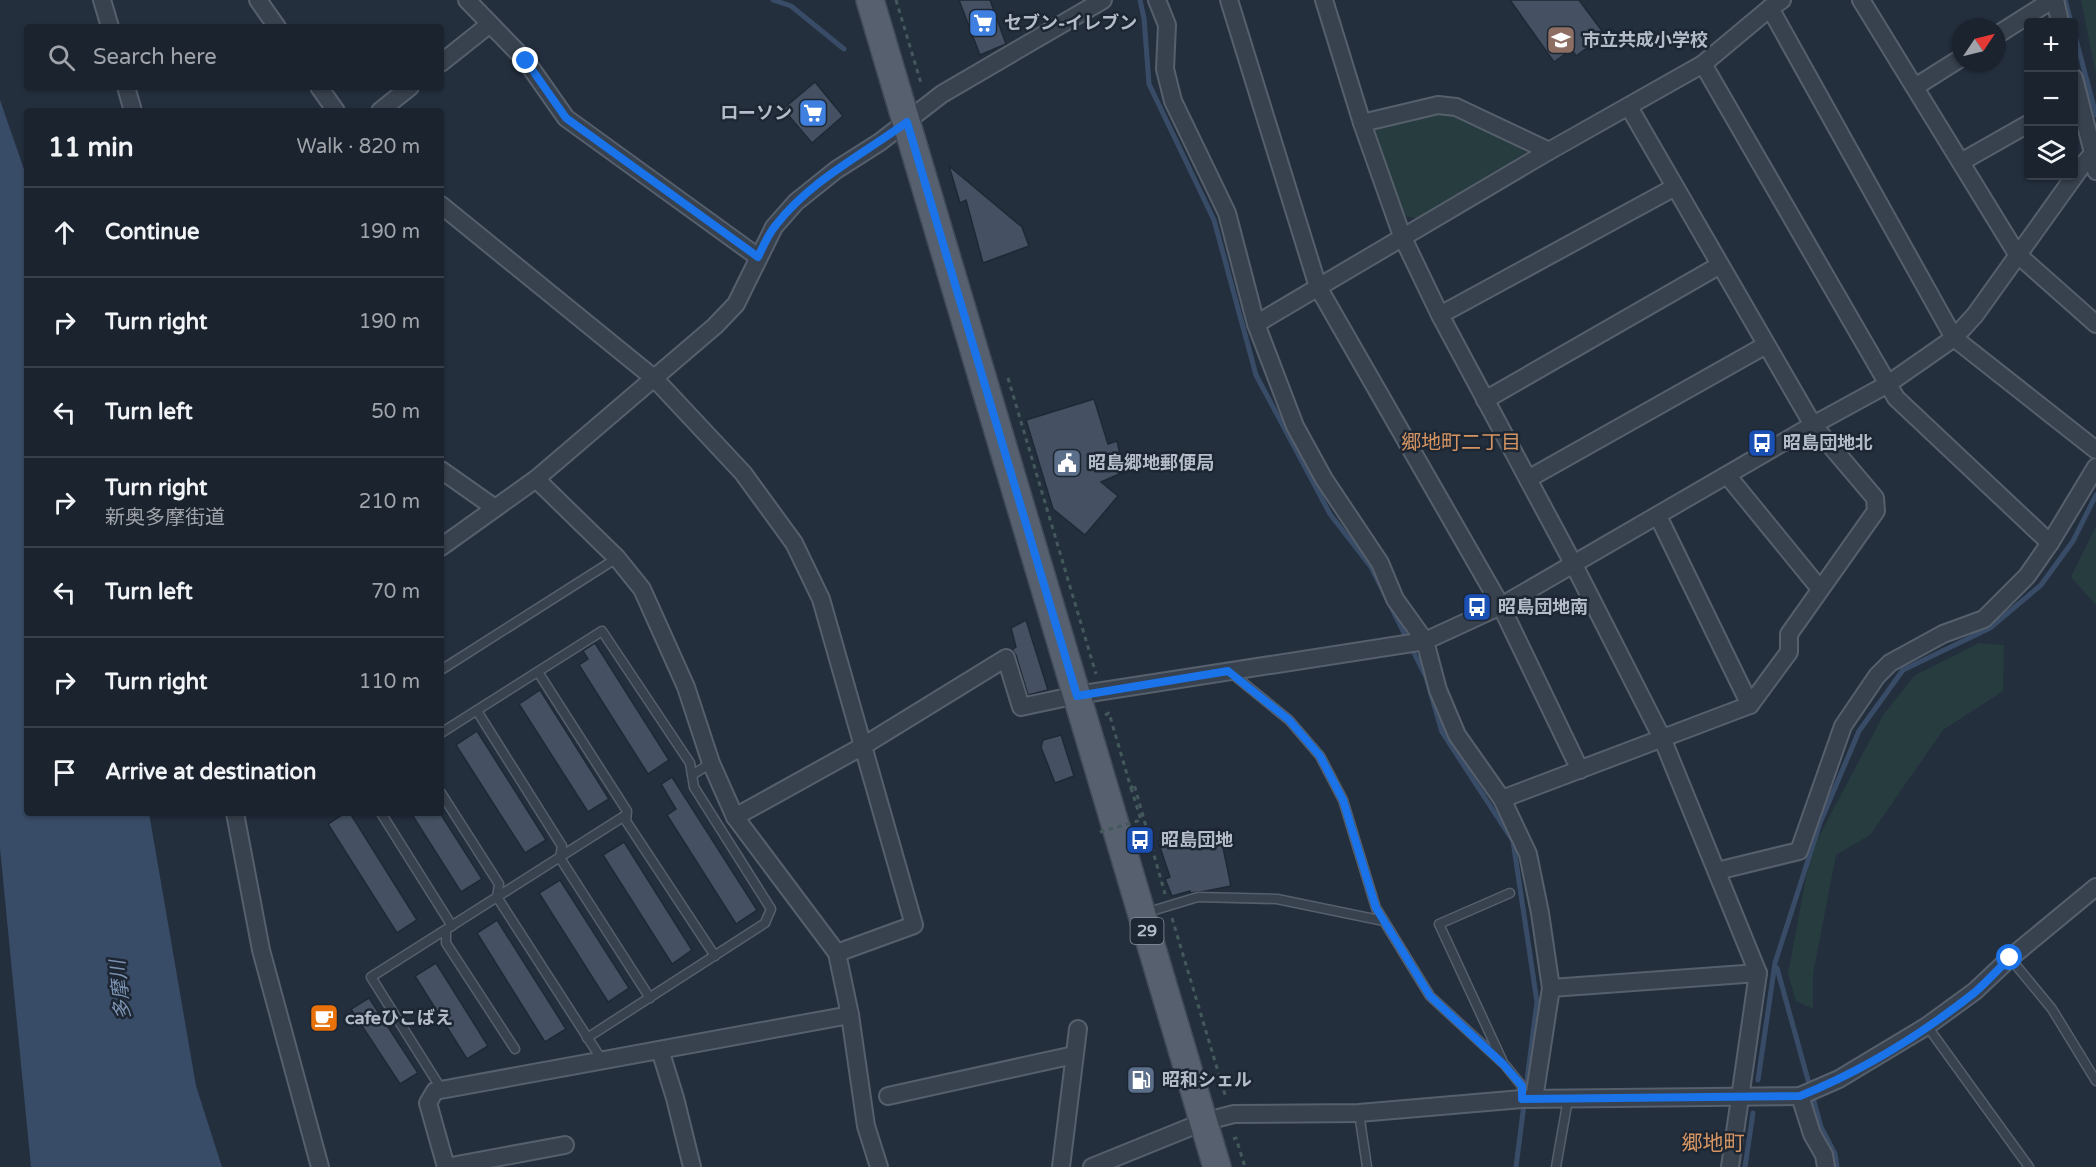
<!DOCTYPE html>
<meta charset="utf-8">
<style>
:root{--surface:#1b232e;--page:#282f3a;--text:#f1f3f6;--muted:#a0a4aa;--line:#39404a}
body{margin:0;font-family:"Varela Round","Noto Sans JP",sans-serif;background:var(--page);color:var(--text)}
.controls{position:absolute;right:18px;top:18px;display:grid;overflow:hidden;border-radius:6px;box-shadow:0 2px 4px #0004}
.controls button{width:54px;height:54px;display:grid;place-items:center;padding:0;border:0;border-bottom:2px solid var(--line);background:var(--surface);color:var(--text);font:30px sans-serif}
.compass{position:absolute;left:1952px;top:18px;width:54px;height:54px;border-radius:50%;background:var(--surface);box-shadow:0 2px 4px #0004;rotate:55deg}
.stop{position:absolute;width:18px;height:18px;margin:-14px;border:4px solid #1a73e8;border-radius:50%;background:#fff}
.stop.end{background:#1a73e8;border-color:#fff;box-shadow:0 2px 6px #0008}
.list{margin:0;padding:0;list-style:none}
h2{display:flex;justify-content:space-between;align-items:center;height:78px;margin:0;padding:0 24px;font-size:26px}
h2 small{font-size:20px;font-weight:400;color:var(--muted)}
.list li{display:grid;grid-template-columns:39px 1fr auto;gap:18px;align-items:center;box-sizing:border-box;height:90px;padding:0 24px;border-top:2px solid var(--line)}
.list b{display:block;font-size:22px;white-space:nowrap}
.list p{margin:0;font-size:20px;white-space:nowrap;color:var(--muted)}
.list em{font-size:20px;font-style:normal;color:var(--muted)}
.icon{flex:none;width:33px;height:33px;fill:none;stroke:currentColor;stroke-width:2;stroke-linecap:round;stroke-linejoin:round}
.map{position:relative;flex:none;width:2096px;height:1167px;overflow:hidden}
.search{position:absolute;background:var(--surface);box-shadow:0 2px 4px #0004;left:24px;top:24px;width:420px;height:66px;display:flex;align-items:center;gap:15px;box-sizing:border-box;padding:0 21px;border-radius:6px;color:var(--muted);font-size:22px}
.panel{position:absolute;background:var(--surface);box-shadow:0 2px 4px #0004;left:24px;top:108px;width:420px;height:708px;border-radius:6px}
.map>svg:first-child{display:block}
</style>
<div class="map">
<svg width="2096" height="1167" viewBox="0 0 2096 1167">
<rect width="100%" height="100%" fill="#242f3e"/>
<g fill="#263c3f">
<path d="M2081 0H2096V74Z"/>
<path d="M1438 111 1454 114 1527 152 1417 219 1405 216 1374 129Z"/>
<path d="M2096 526V605L2071 577Z"/>
<path d="M1979 643 2004 645 2003 691 1943 730 1870 835 1836 855 1813 974V1009L1796 1001 1788 974 1811 851 1884 714 1914 676Z"/>
</g>
<path fill="#394c67" d="M0 100 27 178V813H149L196 1086 222 1167H31L0 848Z"/>
<g fill="none" stroke-linecap="round" stroke-linejoin="round">
<g stroke="#394c67" stroke-width="5">
<path d="M773 0 791 6 844 49"/>
<path d="M1140 0 1144 18 1149 84 1214 220 1256 375 1330 514 1371 567 1426 677 1442 732 1513 841 1537 1002 1516 1167"/>
<path d="M2065 0 2071 22"/>
<path d="M2074 32 2096 115"/>
<path d="M1777 968 1821 1127 1835 1154 1837 1167"/>
<path d="M1758 1080 1775 963 1820 823 1859 731 1903 670 1990 628 2041 585 2073 541 2096 495"/>
<path d="M1745 1167 1753 1113"/>
</g>
</g>
<g fill="#455162" stroke="#1f2835" stroke-width="1.5">
<path d="M959 0H990L1006 44 980 55Z"/>
<path d="M1510 0H1579L1605 35 1576 56 1572 49 1554 62Z"/>
<path d="M815 82 843 116 812 143 783 109Z"/>
<path d="M949 166 1022 227 1029 246 983 263 966 200 960 203Z"/>
<path d="M1094 399 1108 444 1117 441 1124 472 1101 482 1118 496 1085 535 1053 509 1026 420Z"/>
<path d="M1026 620 1048 690 1028 695 1016 655 1012 650 1016 647 1011 628Z"/>
<path d="M595 643 669 760 648 774 579 665 588 659 583 651Z"/>
<path d="M540 690 609 799 588 812 519 704Z"/>
<path d="M477 731 546 840 525 853 456 745Z"/>
<path d="M1061 735 1074 776 1055 783 1041 747 1043 740Z"/>
<path d="M672 777 757 910 736 924 667 815 676 809 661 784Z"/>
<path d="M345 813H350L417 920 397 933 328 824Z"/>
<path d="M411 813H440L482 879 461 892Z"/>
<path d="M1219 828 1231 886 1206 891 1190 893V891L1172 896 1165 879 1170 877 1158 841Z"/>
<path d="M624 842 692 950 672 964 603 855Z"/>
<path d="M560 880 629 988 608 1002 539 893Z"/>
<path d="M497 920 566 1029 545 1042 477 933Z"/>
<path d="M436 963 488 1046 467 1059 415 976Z"/>
<path d="M369 998 418 1073 400 1084 351 1009Z"/>
</g>
<g fill="none" stroke-linecap="round" stroke-linejoin="round">
<g stroke="#565f6c" stroke-width="11">
<g id="lane">
<path d="M441 670 617 558"/>
<path d="M538 672 627 811 626 821 715 956"/>
<path d="M1230 672 1289 720 1320 756 1343 800 1376 908 1430 996 1505 1065 1522 1086V1099"/>
<path d="M477 711 562 846 560 858 650 998"/>
<path d="M441 733 602 631 690 763 692 775 711 763"/>
<path d="M441 793 499 884 497 897 602 1060"/>
<path d="M381 813 452 926"/>
<path d="M1145 913 1198 897 1277 899 1384 921"/>
<path d="M446 930V943L515 1049"/>
<path d="M2010 958 2052 1009 2096 1081"/>
<path d="M1927 1026 2029 1167"/>
<path d="M587 1038 765 923 771 909 694 787 692 775"/>
<path d="M1502 1060 1439 924 1510 893"/>
<path d="M442 1090 371 977 626 815"/>
<path d="M1359 1113 1367 1167"/>
<path d="M1556 1167 1568 1099"/>
</g>
</g>
<g stroke="#565f6c" stroke-width="20">
<g id="street">
<path d="M102 0 110 27"/>
<path d="M258 0 277 27"/>
<path d="M467 0 526 61 566 118 758 257"/>
<path d="M1157 0 1167 25 1165 69 1173 101 1227 213 1256 324 1295 426 1324 479 1380 563 1395 599 1425 641 1438 690 1457 735 1502 799 1528 854 1540 913 1551 988 1534 1099"/>
<path d="M1229 0 1318 287 1501 606 1580 770"/>
<path d="M1324 0 1362 123 1402 236 1440 315 1574 565 1662 738 1758 973 1730 1167"/>
<path d="M1861 0 2017 254 2096 324"/>
<path d="M2055 0 2060 22"/>
<path d="M1770 8 1954 338 2096 450"/>
<path d="M1997 35 2052 0"/>
<path d="M441 63 490 24"/>
<path d="M1703 64 1896 398 2050 543"/>
<path d="M2074 78 2093 153 2096 171"/>
<path d="M126 87 133 111"/>
<path d="M319 87 336 111"/>
<path d="M1915 87 1961 58"/>
<path d="M380 111 410 87"/>
<path d="M1362 123 1438 105 1456 107 1549 151"/>
<path d="M1961 162 2028 124"/>
<path d="M441 205 655 379 743 473 794 543 821 599 914 925 837 953"/>
<path d="M1440 315 1675 187"/>
<path d="M1256 324 1549 151 1703 64 1770 8 1782 0"/>
<path d="M1485 400 1720 265"/>
<path d="M441 470 495 508"/>
<path d="M1727 475 1820 589"/>
<path d="M536 479 617 558 642 589 686 687 711 763 735 817 837 953 850 1015 866 1126 879 1167"/>
<path d="M1528 479 1766 345"/>
<path d="M1658 516 1750 705"/>
<path d="M441 547 536 479 715 326 736 304 774 227 796 202 836 170 880 142 942 94 1103 0"/>
<path d="M1502 799 1750 705 1789 652V634L1876 511 1875 498 1813 425 1629 107"/>
<path d="M235 813 261 950 320 1167"/>
<path d="M735 817 863 746 1006 658 1021 707 1077 695 1425 641 1501 606 1813 425 1888 384 1954 338 1975 315 2081 167 2096 150"/>
<path d="M1717 871 1799 851 1843 726 1877 676 1890 663 1943 634 1984 619 2027 576 2050 543 2096 467"/>
<path d="M1551 988 1758 973"/>
<path d="M660 1050 675 1098 692 1167"/>
<path d="M888 1096 1074 1055"/>
<path d="M1800 1096 1812 1134 1824 1155 1826 1167"/>
<path d="M446 1167 428 1103 435 1091 850 1015"/>
<path d="M446 1167 565 1145"/>
<path d="M1061 1167 1078 1029"/>
<path d="M1092 1167 1203 1122 1234 1114 1359 1113 1522 1099 1800 1096 1839 1079 1927 1026 1975 991 2010 958 2096 887"/>
</g>
</g>
<g stroke="#414a57" stroke-width="30">
<path id="primary" d="M870 0 1217 1167"/>
</g>
<g stroke="#44595c" stroke-width="3" stroke-dasharray="4.5 4.5" stroke-linecap="butt">
<path d="M896 0 921 83"/>
<path d="M1008 378 1096 674"/>
<path d="M1105 715 1109 713 1131 788 1134 784 1165 894"/>
<path d="M1131 788 1141 820"/>
<path d="M1172 918 1226 1098"/>
<path d="M1233 1139 1236 1138 1245 1167"/>
</g>
<use href="#lane" stroke="#38414e" stroke-width="8"/>
<use href="#street" stroke="#38414e" stroke-width="16"/>
<use href="#primary" stroke="#56606e" stroke-width="27"/>
<path stroke="#44595c" stroke-width="3" stroke-dasharray="4.5 4.5" stroke-linecap="butt" d="M1100 832 1141 820"/>
</g>
<g fill="none" stroke-linecap="round" stroke-linejoin="round">
<path stroke="#1a73e8" stroke-width="8" d="M526 61 566 118 758 257C763 247 768 234 776 225 811 180 862 155 907 122L1077 696 1228 671 1289 720 1320 756 1343 800 1376 908 1430 996 1504 1065 1522 1086V1099L1800 1096C1862 1071 1922 1034 1974 993 1987 982 1998 969 2010 958"/>
</g>
<defs>
<g id="supermarket-square" transform="scale(1.5)"><rect x="-9" y="-9" width="18" height="18" rx="4" fill="#3f7fe0" stroke="#1d2633"/><path d="M-6-5.5h2.5l.6 2H6L4.5 2H-2.5L-4.4-4H-6ZM-1.5 3.2a1.3 1.3 0 1 0 .1 0ZM3 3.2a1.3 1.3 0 1 0 .1 0Z" fill="#fff"/></g>
<g id="school-square" transform="scale(1.5)"><rect x="-9" y="-9" width="18" height="18" rx="4" fill="#8d6e63" stroke="#1d2633"/><path d="M0-5L7-2L0 1L-7-2ZM-4 1L0 2.5L4 1V4Q0 6-4 4Z" fill="#fff"/></g>
<g id="bus-square" transform="scale(1.5)"><rect x="-9" y="-9" width="18" height="18" rx="4" fill="#1a4fb4" stroke="#1d2633"/><path d="M-5-6H5V4H4V6H2V4H-2V6H-4V4H-5ZM-3.5-4V0h7V-4ZM-3.5 1.2v1.5H-2V1.2ZM2 1.2v1.5H3.5V1.2Z" fill="#fff"/></g>
<g id="civic-square" transform="scale(1.5)"><rect x="-9" y="-9" width="18" height="18" rx="4" fill="#5c6f8a" stroke="#1d2633"/><path d="M-.6-6.5H3V-4.5H.6V-3L4-1V1h2V6H-6V1h2V-1L-.6-3ZM-1.2 2.5V6h2.4V2.5Z" fill="#fff"/></g>
<g id="cafe-square" transform="scale(1.5)"><rect x="-9" y="-9" width="18" height="18" rx="4" fill="#e8710a" stroke="#1d2633"/><path d="M-5.5-4.5H6V0H3Q3 3.5 0 3.5H-2.5Q-5.5 3.5-5.5 0ZM3-3.2v2h1.7v-2ZM-6 4.5H4V6H-6Z" fill="#fff"/></g>
<g id="fuel-square" transform="scale(1.5)"><rect x="-9" y="-9" width="18" height="18" rx="4" fill="#5c6f8a" stroke="#1d2633"/><path d="M-5.5-6h7V0h2V4h1.3V-2.5L3-4.5l.8-.8L6-3V5H2.5V1h-1V6h-7ZM-4.2-4.7v3.2H.2V-4.7Z" fill="#fff"/></g>
</defs>
<g fill-rule="evenodd">
<use href="#supermarket-square" x="983" y="23"/>
<use href="#school-square" x="1561" y="40"/>
<use href="#supermarket-square" x="813" y="113"/>
<use href="#bus-square" x="1762" y="443"/>
<use href="#civic-square" x="1067" y="463"/>
<use href="#bus-square" x="1477" y="607"/>
<use href="#bus-square" x="1140" y="840"/>
<use href="#cafe-square" x="324" y="1018"/>
<use href="#fuel-square" x="1141" y="1080"/>
</g>
<g text-anchor="middle" dominant-baseline="central" stroke-width="5" stroke-linejoin="round" paint-order="stroke">
<rect fill="#1d2633" stroke="#878f9c" stroke-width="1.5" x="1130.5" y="918" width="33" height="26" rx="4.5"/>
<g font-size="16" font-weight="bold" fill="#b4bcc9">
<text x="1147" y="931">29</text>
</g>
<g font-size="18" font-weight="bold" fill="#b4bcc9" stroke="#1d2633" text-anchor="start">
<text x="1004" y="23">セブン-イレブン</text>
<text x="1582" y="40">市立共成小学校</text>
<text x="792" y="113" text-anchor="end">ローソン</text>
<text x="1783" y="443">昭島団地北</text>
<text x="1088" y="463">昭島郷地郵便局</text>
<text x="1498" y="607">昭島団地南</text>
<text x="1161" y="840">昭島団地</text>
<text x="345" y="1018">cafeひこばえ</text>
<text x="1162" y="1080">昭和シェル</text>
</g>
<g font-size="20" fill="#d59563" stroke="#1d2633">
<text x="1461" y="443">郷地町二丁目</text>
</g>
<g font-size="20" font-style="italic" fill="#7c92b1" stroke="#1d2633">
<text transform="translate(121 990) rotate(-96)">多摩川</text>
</g>
<g font-size="21" fill="#d59563" stroke="#1d2633">
<text x="1713" y="1143">郷地町</text>
</g>
</g>
</svg>
<div class="controls">
<button>+</button>
<button>−</button>
<button><svg class="icon" aria-label="layers" viewBox="0 0 24 24"><path d="M12 4l9 5-9 5-9-5zM3 14l9 5 9-5"/></svg></button>
</div>
<svg class="compass" viewBox="-18 -18 36 36"><path d="M0-13l5 13h-10z" fill="#e53935"/><path d="M0 13l5-13h-10z" fill="#a0a4aa"/></svg>
<div class="stop" style="left:2010px;top:958px"></div>
<div class="stop end" style="left:526px;top:61px"></div>
<div class="search"><svg class="icon" aria-label="search" viewBox="0 0 24 24"><circle cx="10" cy="10" r="6"/><path d="M15 15l6 6"/></svg>Search here</div>
<section class="panel">
<h2>11 min<small>Walk · 820 m</small></h2>
<ul class="list">
<li><svg class="icon" aria-label="ahead" viewBox="0 0 24 24"><path d="M12 20V5M6 11l6-6 6 6"/></svg><div><b>Continue</b></div><em>190 m</em></li>
<li><svg class="icon" aria-label="right" viewBox="0 0 24 24"><path d="M7 20v-9h11M14 6l5 5-5 5"/></svg><div><b>Turn right</b></div><em>190 m</em></li>
<li><svg class="icon" aria-label="left" viewBox="0 0 24 24"><path d="M17 20v-9H6M10 6l-5 5 5 5"/></svg><div><b>Turn left</b></div><em>50 m</em></li>
<li><svg class="icon" aria-label="right" viewBox="0 0 24 24"><path d="M7 20v-9h11M14 6l5 5-5 5"/></svg><div><b>Turn right</b><p>新奥多摩街道</p></div><em>210 m</em></li>
<li><svg class="icon" aria-label="left" viewBox="0 0 24 24"><path d="M17 20v-9H6M10 6l-5 5 5 5"/></svg><div><b>Turn left</b></div><em>70 m</em></li>
<li><svg class="icon" aria-label="right" viewBox="0 0 24 24"><path d="M7 20v-9h11M14 6l5 5-5 5"/></svg><div><b>Turn right</b></div><em>110 m</em></li>
<li><svg class="icon" aria-label="arrive" viewBox="0 0 24 24"><path d="M6 21V4h12l-3 4 3 4H6"/></svg><div><b>Arrive at destination</b></div></li>
</ul>
</section>
</div>
